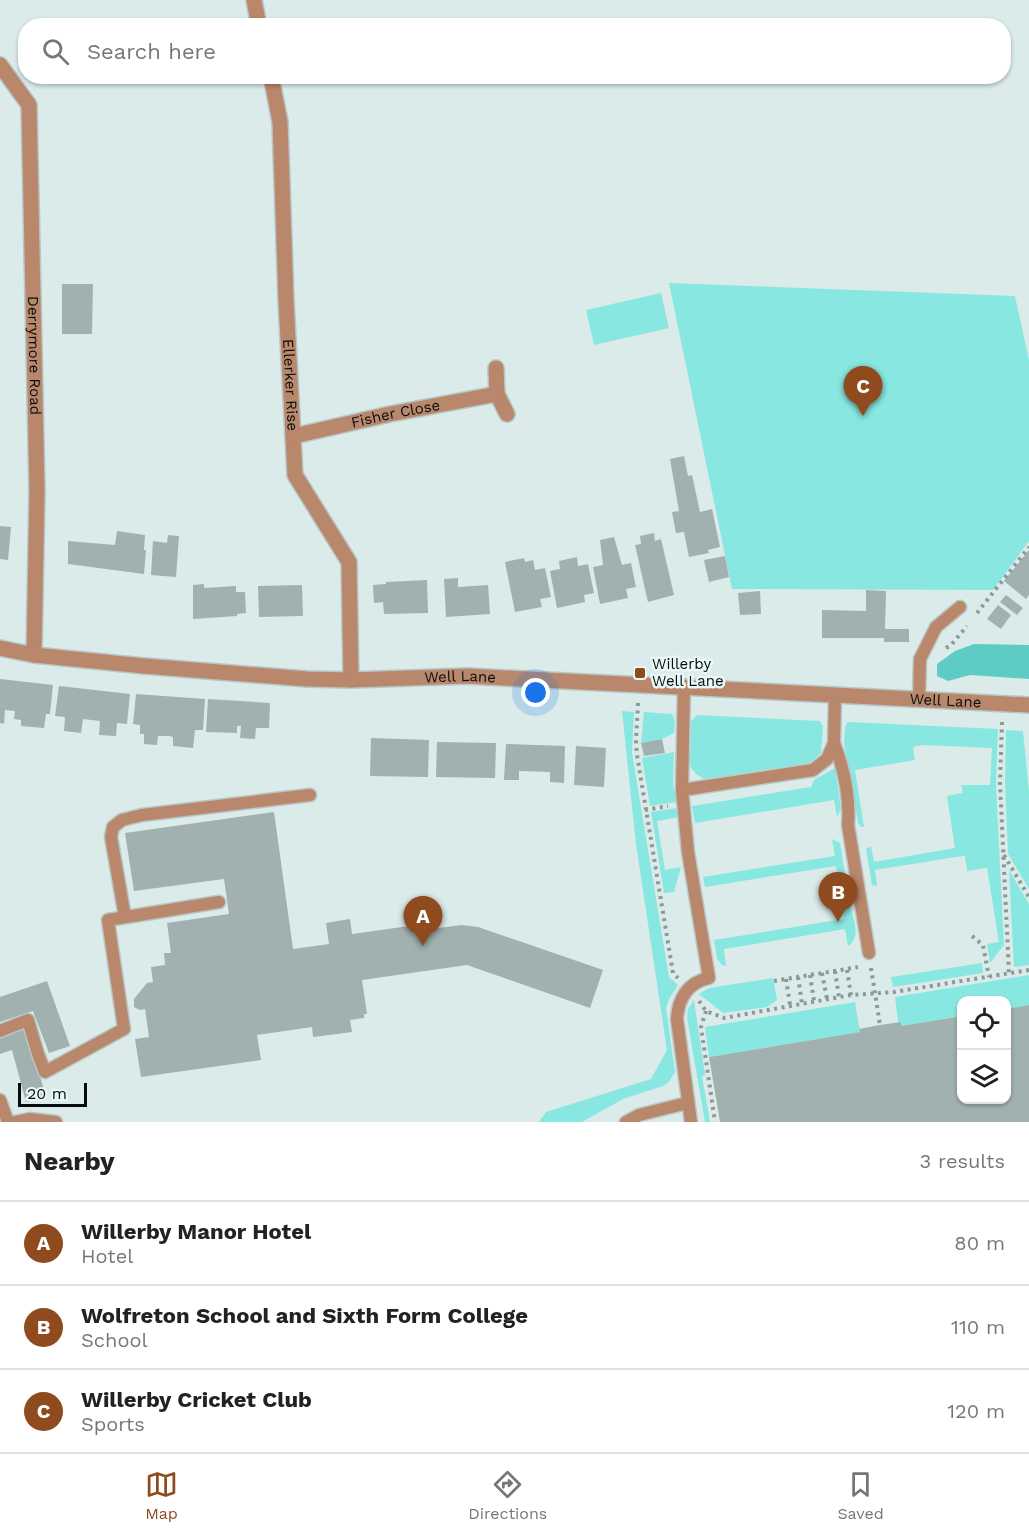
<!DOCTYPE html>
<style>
:root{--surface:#fff;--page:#f2f2f2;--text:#222;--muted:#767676;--line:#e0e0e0;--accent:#8f4b1e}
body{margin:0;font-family:"Work Sans",sans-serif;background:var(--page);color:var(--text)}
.controls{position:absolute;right:18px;bottom:18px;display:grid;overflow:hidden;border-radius:12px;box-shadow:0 2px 4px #0004}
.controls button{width:54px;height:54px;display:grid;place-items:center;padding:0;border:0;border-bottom:2px solid var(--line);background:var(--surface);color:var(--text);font:30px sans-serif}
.scale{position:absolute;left:18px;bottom:15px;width:69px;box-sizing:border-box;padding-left:6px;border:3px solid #070d0c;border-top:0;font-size:16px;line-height:21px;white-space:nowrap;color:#070d0c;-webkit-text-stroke:4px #e7f8f7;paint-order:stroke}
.you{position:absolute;left:536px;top:693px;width:21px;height:21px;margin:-15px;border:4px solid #fff;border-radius:50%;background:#1a73e8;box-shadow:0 0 0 9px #1a73e833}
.badge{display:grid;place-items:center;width:39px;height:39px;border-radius:50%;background:var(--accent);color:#fff;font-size:20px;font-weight:700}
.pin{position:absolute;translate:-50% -50px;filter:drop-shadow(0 2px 3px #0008)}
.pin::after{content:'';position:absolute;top:32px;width:21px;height:18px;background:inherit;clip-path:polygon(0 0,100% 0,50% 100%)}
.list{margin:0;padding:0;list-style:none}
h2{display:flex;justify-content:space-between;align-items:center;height:78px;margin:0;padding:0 24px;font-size:26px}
h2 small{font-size:20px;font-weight:400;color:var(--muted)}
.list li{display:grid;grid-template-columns:39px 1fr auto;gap:18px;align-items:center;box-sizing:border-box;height:84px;padding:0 24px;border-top:2px solid var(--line)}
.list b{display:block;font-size:22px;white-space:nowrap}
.list p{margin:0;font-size:20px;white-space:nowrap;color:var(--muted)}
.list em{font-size:20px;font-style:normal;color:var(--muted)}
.icon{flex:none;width:33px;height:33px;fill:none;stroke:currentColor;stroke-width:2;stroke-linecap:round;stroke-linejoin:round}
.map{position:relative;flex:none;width:1029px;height:1122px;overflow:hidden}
.search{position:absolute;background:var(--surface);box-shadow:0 2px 4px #0004;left:18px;right:18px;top:18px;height:66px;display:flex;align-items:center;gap:15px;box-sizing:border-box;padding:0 21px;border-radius:24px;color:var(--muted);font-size:22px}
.sheet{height:330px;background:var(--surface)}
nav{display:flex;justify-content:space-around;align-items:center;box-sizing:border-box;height:84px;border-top:2px solid var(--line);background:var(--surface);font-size:16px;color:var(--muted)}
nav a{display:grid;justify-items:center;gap:3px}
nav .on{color:var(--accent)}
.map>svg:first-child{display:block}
</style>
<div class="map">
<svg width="1029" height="1122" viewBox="0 0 1029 1122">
<rect width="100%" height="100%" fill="#daebe9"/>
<g fill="#89e7e1">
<path d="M669 283 1015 296 1029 360V541L993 590 732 589Z"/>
<path d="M661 293 669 328 594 345 586 310Z"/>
<path d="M622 711 634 712 632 753 669 977 678 985 669 999 666 1008 675 1072 669 1082 663 1086 623 1099 582 1122H539L546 1112 651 1079 667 1050 636 844Z"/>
<path d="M644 712 672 714 675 721 674 733 662 739 641 743Z"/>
<path d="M697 715 820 721 823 727 821 753 810 763 705 779 697 775 691 768 690 760 691 721Z"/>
<path d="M848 722 998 729 996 785 1004 945 990 963 987 944 999 942 987 868 967 871 965 856 956 857 875 870 877 886 872 885 866 849 871 846 874 862 955 848 947 796 963 793 961 785H990L992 748 922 745 913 747 915 760 855 770 864 827H861L858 823 844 743 845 727Z"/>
<path d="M1006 730 1023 731 1029 791V889L1008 854 1005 783Z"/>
<path d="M674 752 673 785 677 802 650 806 642 758Z"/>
<path d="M835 768 841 809 837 817 834 800 695 823 692 806 811 787 814 780Z"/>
<path d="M677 808 679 817 657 821 665 870 681 867 674 892 664 893 651 812Z"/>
<path d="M832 839 840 843 845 874 839 882 836 866 705 887 703 877 835 856Z"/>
<path d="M1009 870 1029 904V965L1014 967Z"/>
<path d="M842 903 850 905 851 909C854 921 861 938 848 946L845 929 724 949 726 966 722 965 717 959 714 940 844 919Z"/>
<path d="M982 963 983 973 893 987 891 977Z"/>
<path d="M1029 975V1005L1007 1009 1006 1000H962L961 1016 901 1026V1022H898L895 997Z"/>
<path d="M773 978 777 1000 767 1007 723 1013 699 994 709 988Z"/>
<path d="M694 1000 705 1075 702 1076 710 1122H705L687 1018 688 1009Z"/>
<path d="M855 1002 860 1032 709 1057 705 1027Z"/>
</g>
<path fill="#5cccc5" d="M974 644 1029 645V679L970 675 948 681 937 676V664L955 651Z"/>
<g fill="#a0b1af">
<path d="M62 284H93L92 334H62Z"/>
<path d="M684 456 688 476 692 475 700 512 712 509 720 547 708 550 709 553 689 557 684 532 676 533 672 512 679 511 670 459Z"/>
<path d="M0 526 11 527 8 560 0 559Z"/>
<path d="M117 531 145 535 144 550H146L144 574 68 564V541L115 545Z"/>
<path d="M654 533 655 541 661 539 674 595 648 602 635 545 641 544 640 536Z"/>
<path d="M168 535 179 536 176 577 151 575 153 541 167 543Z"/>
<path d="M614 537 622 565 631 563 636 587 626 589 628 598 600 604 593 567 603 565 600 540Z"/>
<path d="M1029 550V595L1026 599 1004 581Z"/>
<path d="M725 556 729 577 709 582 704 560Z"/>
<path d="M577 557 578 566 588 564 594 593 584 595 585 602 557 608 550 571 560 569 559 561Z"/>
<path d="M524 558 525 562 533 560 535 570 545 568 551 597 540 599 542 607 515 612 505 562Z"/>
<path d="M458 578V587L488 585 490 614 446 617 444 579Z"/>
<path d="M427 580 428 613 384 614 383 602 374 603 373 585 386 584V582Z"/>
<path d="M204 584V588L236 586V592H245L246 613 237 614V616L193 619V585Z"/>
<path d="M302 585 303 616 259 617 258 586Z"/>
<path d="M866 590 886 591 885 629H909V642H884V638H822V610L866 611Z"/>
<path d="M760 591 761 614 740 615 738 593Z"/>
<path d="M1006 595 1023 608 1017 615 1000 602Z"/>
<path d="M998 605 1011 615 1001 629 987 619Z"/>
<path d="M0 679 53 685 50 714H46L44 728 21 726V720L14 719 15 711 5 710 4 724 0 723Z"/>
<path d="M59 686 130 694 127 724 117 723 116 736 99 735 100 721 83 719 81 733 64 731 65 717 55 716Z"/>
<path d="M136 694 205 699 203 730H195L193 748 173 746V737L169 736H158L157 745 144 744V734H140V725L133 724Z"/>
<path d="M208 699 270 703 269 728H256L255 739 240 738 241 726H237V733L206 732Z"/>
<path d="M371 738 429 740 428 777 370 776Z"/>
<path d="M662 739 665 753 644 756 641 743Z"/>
<path d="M437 742 496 743 495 778 436 777Z"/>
<path d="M506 744 565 746 564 783 550 782V772L519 771V780H504Z"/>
<path d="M576 746 606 748 604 787 574 785Z"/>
<path d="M274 812 293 949 329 944 326 923 350 919 352 934 431 923 432 929 461 925 478 927 603 970 590 1008 467 965 362 980 367 1014H364V1018L350 1020 352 1032 313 1037 312 1027 257 1035 261 1060 141 1077 135 1039 149 1037 145 1009 140 1010 134 1007V999L147 983 153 982 151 967 165 965 164 953H171L167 923 229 914 224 879 134 891 125 833Z"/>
<path d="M47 981 70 1046 49 1053 33 1011 0 1022V997Z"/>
<path d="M1029 1005V1122H720L709 1057 860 1032 859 1029 880 1025 901 1022V1026L962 1016V1100H1006V1009Z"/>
<path d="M26 1028 46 1097 26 1102 12 1050 0 1054V1037Z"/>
</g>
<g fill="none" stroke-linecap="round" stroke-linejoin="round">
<g stroke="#b8c7c6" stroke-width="15">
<g id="service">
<path d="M684 686 682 790 688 852 709 978C688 982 678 999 677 1019L691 1122"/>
<path d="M919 699 920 659 936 627 960 607"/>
<path d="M834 743C844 769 850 798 848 825L869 953"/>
<path d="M682 790 813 770 827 759 834 743 835 696"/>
<path d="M125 917 111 837 113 827 122 820 142 815 310 795"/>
<path d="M0 1031 28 1020 38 1054 45 1072 124 1029 108 920 219 902"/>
<path d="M0 1100 8 1122"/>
<path d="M15 1122 30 1119 56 1122"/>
<path d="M626 1122 639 1115 687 1103"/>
</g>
</g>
<g stroke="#b8c7c6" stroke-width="18">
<g id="minor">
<path d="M254 0 259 26"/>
<path id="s1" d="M0 65 29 105 37 491 34 655"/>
<path id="s2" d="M271 76 280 122 286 300 295 475 349 562 351 680"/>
<path d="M496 368 497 394 507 414"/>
<path id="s3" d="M294 436 390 414 497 394"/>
<path id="s4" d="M0 648 34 655 144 666 307 679 351 680 467 676 1029 705"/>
</g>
</g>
<g stroke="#8d9998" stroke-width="4" stroke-dasharray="3 4.5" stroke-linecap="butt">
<path d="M977 613 1029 547"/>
<path d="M946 648 951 645 967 626"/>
<path d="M638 703 636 741 637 755 673 973 678 978"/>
<path d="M1002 722 1000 783 1009 974"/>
<path d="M645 810 668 806"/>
<path d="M1004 855 1029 897"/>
<path d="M972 936 983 945 989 977"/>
<path d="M871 968 880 1025"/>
<path d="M847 970 851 995"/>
<path d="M835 971 839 997"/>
<path d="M822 973 827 999"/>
<path d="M810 975 814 1001"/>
<path d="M798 977 802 1003"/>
<path d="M786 979 790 1005"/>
<path d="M774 981 858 967"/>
<path d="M699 1001 706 1011 724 1018 851 995 894 992 1029 970"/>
<path d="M706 1011 701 1027 715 1122"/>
</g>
<use href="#service" stroke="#b9876b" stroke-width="12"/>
<use href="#minor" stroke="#b9876b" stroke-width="15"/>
</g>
<rect fill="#8f4b1e" stroke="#e7f8f7" stroke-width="2" x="634" y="667" width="12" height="12" rx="3"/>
<g text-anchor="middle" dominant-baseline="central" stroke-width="5" stroke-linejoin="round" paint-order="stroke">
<g font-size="15" fill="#070d0c" stroke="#e7f8f7">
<text stroke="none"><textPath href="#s1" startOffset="300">Derrymore Road</textPath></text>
<text stroke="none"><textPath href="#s2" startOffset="310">Ellerker Rise</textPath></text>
<text stroke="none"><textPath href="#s3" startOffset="104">Fisher Close</textPath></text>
<text stroke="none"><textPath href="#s4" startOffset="462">Well Lane</textPath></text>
<text stroke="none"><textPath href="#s4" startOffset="948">Well Lane</textPath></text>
</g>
<g font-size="15" fill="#070d0c" stroke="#e7f8f7" text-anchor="start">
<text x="652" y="664">Willerby<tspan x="652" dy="17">Well Lane</tspan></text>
</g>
</g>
</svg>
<div class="controls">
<button><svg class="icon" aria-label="locate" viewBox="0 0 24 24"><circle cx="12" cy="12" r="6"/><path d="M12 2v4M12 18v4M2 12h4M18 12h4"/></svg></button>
<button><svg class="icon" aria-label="layers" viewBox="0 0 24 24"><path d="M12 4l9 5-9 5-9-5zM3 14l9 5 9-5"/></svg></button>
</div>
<div class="scale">20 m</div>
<div class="you"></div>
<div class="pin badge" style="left:423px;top:946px">A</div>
<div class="pin badge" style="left:838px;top:922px">B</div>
<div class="pin badge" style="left:863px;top:416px">C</div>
<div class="search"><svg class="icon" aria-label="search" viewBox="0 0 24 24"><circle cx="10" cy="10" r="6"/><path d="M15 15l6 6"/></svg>Search here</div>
</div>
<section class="sheet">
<h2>Nearby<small>3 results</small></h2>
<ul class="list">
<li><span class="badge">A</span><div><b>Willerby Manor Hotel</b><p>Hotel</p></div><em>80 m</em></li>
<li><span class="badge">B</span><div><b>Wolfreton School and Sixth Form College</b><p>School</p></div><em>110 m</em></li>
<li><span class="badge">C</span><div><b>Willerby Cricket Club</b><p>Sports</p></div><em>120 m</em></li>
</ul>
</section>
<nav>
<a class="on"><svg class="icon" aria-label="map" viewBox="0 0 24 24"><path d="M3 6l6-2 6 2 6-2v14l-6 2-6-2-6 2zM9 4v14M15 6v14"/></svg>Map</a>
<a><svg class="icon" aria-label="directions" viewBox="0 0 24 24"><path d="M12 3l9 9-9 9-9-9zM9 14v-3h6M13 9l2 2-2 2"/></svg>Directions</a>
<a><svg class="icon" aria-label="saved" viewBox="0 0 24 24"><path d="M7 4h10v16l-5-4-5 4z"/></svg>Saved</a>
</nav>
